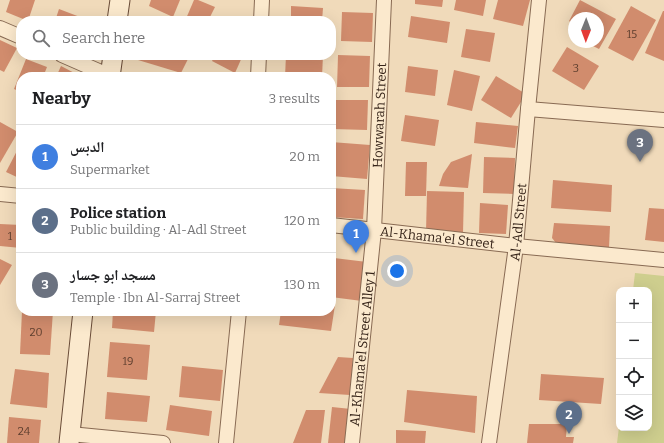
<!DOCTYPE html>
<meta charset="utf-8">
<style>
:root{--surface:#fff;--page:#f6f6f6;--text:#202124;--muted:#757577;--line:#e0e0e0;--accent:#9b1f2d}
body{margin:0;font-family:Bitter,"Noto Naskh Arabic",serif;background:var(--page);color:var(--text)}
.controls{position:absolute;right:12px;bottom:12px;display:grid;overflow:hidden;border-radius:8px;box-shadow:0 4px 16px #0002}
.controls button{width:36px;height:36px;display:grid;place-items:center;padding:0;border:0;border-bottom:1px solid var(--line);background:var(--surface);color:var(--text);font:20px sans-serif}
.compass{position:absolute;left:568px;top:12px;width:36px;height:36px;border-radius:50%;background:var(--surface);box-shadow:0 4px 16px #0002;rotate:181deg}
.you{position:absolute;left:397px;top:271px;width:14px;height:14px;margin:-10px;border:3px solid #fff;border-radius:50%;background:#1a73e8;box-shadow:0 0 0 6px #1a73e833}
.badge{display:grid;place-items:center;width:26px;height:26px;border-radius:50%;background:var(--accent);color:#fff;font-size:13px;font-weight:700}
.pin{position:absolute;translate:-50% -33px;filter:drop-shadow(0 1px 2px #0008)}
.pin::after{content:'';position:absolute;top:21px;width:14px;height:12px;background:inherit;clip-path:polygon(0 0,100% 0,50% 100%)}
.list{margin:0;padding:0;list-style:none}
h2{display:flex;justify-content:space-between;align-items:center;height:52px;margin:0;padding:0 16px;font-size:17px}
h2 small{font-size:13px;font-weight:400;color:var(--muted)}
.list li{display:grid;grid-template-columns:26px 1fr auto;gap:12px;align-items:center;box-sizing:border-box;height:64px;padding:0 16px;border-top:1px solid var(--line)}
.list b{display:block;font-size:15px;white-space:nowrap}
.list p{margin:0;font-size:13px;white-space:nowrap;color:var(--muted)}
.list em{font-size:13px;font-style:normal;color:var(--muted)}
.icon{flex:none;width:22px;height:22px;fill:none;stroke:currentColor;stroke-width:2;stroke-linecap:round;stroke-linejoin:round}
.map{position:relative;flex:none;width:664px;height:443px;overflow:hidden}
.search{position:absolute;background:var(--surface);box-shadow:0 4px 16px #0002;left:16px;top:16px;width:320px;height:44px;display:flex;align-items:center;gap:10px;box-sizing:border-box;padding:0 14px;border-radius:16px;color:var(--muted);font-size:15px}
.panel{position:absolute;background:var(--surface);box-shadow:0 4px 16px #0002;left:16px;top:72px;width:320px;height:244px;border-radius:16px}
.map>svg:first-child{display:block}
</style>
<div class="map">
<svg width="664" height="443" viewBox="0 0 664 443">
<rect width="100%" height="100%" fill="#f0daba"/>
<path fill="#cece8e" d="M635 273 664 276V443H617L619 427V428H649V290H633Z"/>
<g fill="#d18c6d">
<path d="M10 0H35L28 21 6 12Z"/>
<path d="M151 0H180L173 17 149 6Z"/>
<path d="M194 0H198L215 7 208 21H185Z"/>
<path d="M415 0H443L442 7 415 4Z"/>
<path d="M456 0H486L483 16 454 10Z"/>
<path d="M498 0H530L523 26 493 19Z"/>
<path d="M580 0 616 19 599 49 585 42H598V18H574V24L569 21Z"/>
<path d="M291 6 323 8 322 21H291Z"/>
<path d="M631 6 656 20 633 61 608 48Z"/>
<path d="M59 9 80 17V18L95 21H79L80 18 79 21H55Z"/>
<path d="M663 11H664V61L645 53Z"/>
<path d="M342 12 373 13 372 42 341 41Z"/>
<path d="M251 16V21H232L234 18Z"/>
<path d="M411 16 450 22 447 43 408 37Z"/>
<path d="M466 29 495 33 490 62 461 57Z"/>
<path d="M0 40 17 48 4 72 0 70Z"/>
<path d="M567 47 599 66 584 90 552 71Z"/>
<path d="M140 55H190L181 73 138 60Z"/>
<path d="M215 55H243L235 73 212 61Z"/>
<path d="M286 55H323L322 77H285Z"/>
<path d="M338 55 370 56 369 87H337Z"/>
<path d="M26 59 47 67 43 77H21V92L14 89Z"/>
<path d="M61 66 82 77H56Z"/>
<path d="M408 66 438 70 435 96 405 92Z"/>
<path d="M454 70 480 76 472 111 447 105Z"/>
<path d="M496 76 526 94 511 118 481 100Z"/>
<path d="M332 100H368L367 130 332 129Z"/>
<path d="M405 115 439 120 435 146 401 141Z"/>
<path d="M0 122 18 132 0 163Z"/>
<path d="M476 122 518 126 515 148 474 143Z"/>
<path d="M331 142 370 145 367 179 331 176Z"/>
<path d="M21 143V179L6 172Z"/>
<path d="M472 154 468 188 439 186 443 174 451 162Z"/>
<path d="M484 157 515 158 514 194 483 193Z"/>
<path d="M406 162H427L426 196H405Z"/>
<path d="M553 180 612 185 611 212 551 208Z"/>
<path d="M331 188 365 190 363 219 331 217Z"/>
<path d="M427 191 464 192 463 233 426 232Z"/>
<path d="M480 203 508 205 506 234 479 233Z"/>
<path d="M649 208 664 209V242L645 240Z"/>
<path d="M554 223 610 226 609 248 556 243 552 238Z"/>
<path d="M0 224 21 225V248L0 246Z"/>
<path d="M334 258 367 262 362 301 331 297V283Z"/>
<path d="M0 259 12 265 0 285Z"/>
<path d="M331 305H335L331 331 279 325 281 311H331Z"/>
<path d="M22 311H53L50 355 20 354Z"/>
<path d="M113 311H156L154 332 112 328Z"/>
<path d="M110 342 150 345 147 380 107 377Z"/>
<path d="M338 357 353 358 350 395 319 393Z"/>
<path d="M182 366 223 370 220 401 179 397Z"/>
<path d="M15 369 49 373 47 408 10 404Z"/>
<path d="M541 374 604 378 601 404 539 400Z"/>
<path d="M407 390 477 396 475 433 404 422Z"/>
<path d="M107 392 150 396 147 422 105 419Z"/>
<path d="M170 405 212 411 209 436 166 430Z"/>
<path d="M332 407 351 409 348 443H328Z"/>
<path d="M306 410H325L321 443H293Z"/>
<path d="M9 417 41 420 39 443H7Z"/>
<path d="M529 424H567L566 437H574L573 443H527Z"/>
<path d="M396 430 426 431 425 443H396Z"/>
</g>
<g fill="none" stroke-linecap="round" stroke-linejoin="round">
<g stroke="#886a53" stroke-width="16">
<g id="street">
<path d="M261 21 262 0"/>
<path d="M0 28 21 37"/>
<path d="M62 55 110 76"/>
<path d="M258 77 259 55"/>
<path d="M528 109 664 120"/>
<path d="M0 194 21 196"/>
<path id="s1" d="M331 225 516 246 664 260"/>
<path d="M70 434 163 443"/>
<path d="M226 443 239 311"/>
<path id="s2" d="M352 443 374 230 384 0"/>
<path id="s3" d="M489 443 516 246 528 109 539 0"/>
</g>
</g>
<g stroke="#694b37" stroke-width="21">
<g id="secondary">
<path d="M117 21 120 0"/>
<path d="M110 77 113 55"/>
<path d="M69 443 83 311"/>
</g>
</g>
<use href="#street" stroke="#fbe9cd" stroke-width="14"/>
<use href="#secondary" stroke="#fbe9cd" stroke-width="19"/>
</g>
<g text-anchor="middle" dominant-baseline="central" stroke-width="3.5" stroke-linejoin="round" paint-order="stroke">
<g font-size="11" fill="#5d3e2e">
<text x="632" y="34">15</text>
<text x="576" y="68">3</text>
<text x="10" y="236">1</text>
<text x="36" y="332">20</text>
<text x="128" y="361">19</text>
<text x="24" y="431">24</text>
</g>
<g font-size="13" fill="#362419" stroke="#f7e5ca">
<text stroke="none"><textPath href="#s2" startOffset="329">Howwarah Street</textPath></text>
<text stroke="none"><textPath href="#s3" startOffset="223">Al-Adl Street</textPath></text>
<text stroke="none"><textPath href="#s1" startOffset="107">Al-Khama'el Street</textPath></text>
<text stroke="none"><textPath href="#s2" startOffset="95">Al-Khama'el Street Alley 1</textPath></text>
</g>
</g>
</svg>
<div class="controls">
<button>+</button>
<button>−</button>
<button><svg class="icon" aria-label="locate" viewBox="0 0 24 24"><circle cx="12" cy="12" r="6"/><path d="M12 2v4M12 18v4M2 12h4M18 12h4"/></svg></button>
<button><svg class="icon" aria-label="layers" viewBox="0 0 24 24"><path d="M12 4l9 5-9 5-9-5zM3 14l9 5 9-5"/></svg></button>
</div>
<svg class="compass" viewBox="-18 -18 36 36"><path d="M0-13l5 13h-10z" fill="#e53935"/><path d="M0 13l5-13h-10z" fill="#757577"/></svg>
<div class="you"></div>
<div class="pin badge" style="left:356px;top:253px;background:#3f7fe0">1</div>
<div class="pin badge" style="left:569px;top:434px;background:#5c6f8a">2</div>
<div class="pin badge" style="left:640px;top:162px;background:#6b7280">3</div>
<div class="search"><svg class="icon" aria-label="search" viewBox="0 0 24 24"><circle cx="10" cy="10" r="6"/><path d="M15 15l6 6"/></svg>Search here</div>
<section class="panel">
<h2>Nearby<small>3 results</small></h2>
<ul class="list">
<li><span class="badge" style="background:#3f7fe0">1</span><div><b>الدبس</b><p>Supermarket</p></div><em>20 m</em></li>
<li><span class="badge" style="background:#5c6f8a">2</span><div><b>Police station</b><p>Public building · Al-Adl Street</p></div><em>120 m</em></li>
<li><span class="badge" style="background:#6b7280">3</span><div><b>مسجد ابو جسار</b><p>Temple · Ibn Al-Sarraj Street</p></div><em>130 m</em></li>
</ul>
</section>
</div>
